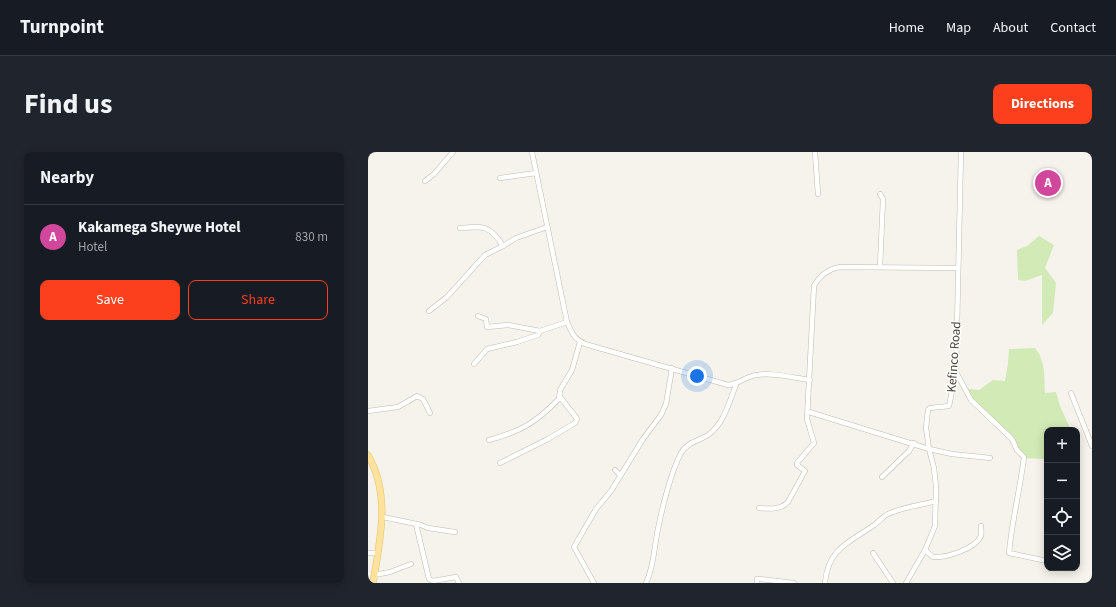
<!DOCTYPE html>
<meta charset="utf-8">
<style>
:root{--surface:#171b24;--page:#20242c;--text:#f1f3f6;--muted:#9ea1a6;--line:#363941;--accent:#fc3f1d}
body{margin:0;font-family:"Source Sans 3",sans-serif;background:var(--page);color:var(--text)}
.controls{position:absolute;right:12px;bottom:12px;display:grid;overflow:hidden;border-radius:8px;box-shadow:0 2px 10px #0003}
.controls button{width:36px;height:36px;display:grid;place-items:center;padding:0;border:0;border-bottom:1px solid var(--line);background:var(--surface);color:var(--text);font:20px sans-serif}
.you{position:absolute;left:329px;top:224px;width:14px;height:14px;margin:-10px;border:3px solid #fff;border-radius:50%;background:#1a73e8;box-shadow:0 0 0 6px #1a73e833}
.badge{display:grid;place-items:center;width:26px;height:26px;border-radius:50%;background:var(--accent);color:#fff;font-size:13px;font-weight:700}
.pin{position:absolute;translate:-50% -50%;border:2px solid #fff;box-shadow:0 1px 4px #0006}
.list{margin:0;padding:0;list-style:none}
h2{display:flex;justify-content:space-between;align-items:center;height:52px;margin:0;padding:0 16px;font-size:17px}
h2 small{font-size:13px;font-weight:400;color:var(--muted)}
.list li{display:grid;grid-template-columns:26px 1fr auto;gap:12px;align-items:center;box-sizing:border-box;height:64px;padding:0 16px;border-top:1px solid var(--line)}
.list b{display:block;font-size:15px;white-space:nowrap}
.list p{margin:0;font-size:13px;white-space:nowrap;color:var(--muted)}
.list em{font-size:13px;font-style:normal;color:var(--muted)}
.actions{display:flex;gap:8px;padding:12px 16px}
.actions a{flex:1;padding:9px 0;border:1px solid var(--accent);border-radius:8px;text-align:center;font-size:14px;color:var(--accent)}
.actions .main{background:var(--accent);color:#fff}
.icon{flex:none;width:22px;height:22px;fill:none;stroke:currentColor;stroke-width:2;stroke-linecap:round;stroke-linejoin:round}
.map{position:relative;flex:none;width:724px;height:431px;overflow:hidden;border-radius:8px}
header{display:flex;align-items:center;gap:24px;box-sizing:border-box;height:56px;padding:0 20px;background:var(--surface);border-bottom:1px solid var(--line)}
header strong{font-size:19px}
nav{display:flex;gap:22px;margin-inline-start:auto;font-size:14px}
.intro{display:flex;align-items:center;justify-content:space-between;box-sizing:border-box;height:96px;padding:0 24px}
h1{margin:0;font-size:28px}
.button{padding:10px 18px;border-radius:8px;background:var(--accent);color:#fff;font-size:14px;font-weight:700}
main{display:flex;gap:24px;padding:0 24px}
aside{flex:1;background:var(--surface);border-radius:8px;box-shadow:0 2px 10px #0003}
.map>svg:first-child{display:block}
</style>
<header>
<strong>Turnpoint</strong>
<nav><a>Home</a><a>Map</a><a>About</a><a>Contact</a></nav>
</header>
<div class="intro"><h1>Find us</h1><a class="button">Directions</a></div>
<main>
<aside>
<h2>Nearby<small></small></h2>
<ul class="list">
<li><span class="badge" style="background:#d1479c">A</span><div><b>Kakamega Sheywe Hotel</b><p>Hotel</p></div><em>830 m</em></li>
</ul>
<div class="actions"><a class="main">Save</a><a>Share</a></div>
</aside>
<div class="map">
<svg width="724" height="431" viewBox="0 0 724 431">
<rect width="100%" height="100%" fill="#f6f3ec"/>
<g fill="#d2eab5">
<path d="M671 84 686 93 677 116 688 131 685 161 674 173V123L657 129 650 128 649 98 659 94Z"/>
<path d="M667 196C678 209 676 225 677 241L688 240 692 254 703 278H679V302L677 307 654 306 643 288 595 236 611 238 625 228 637 229 640 211 641 197Z"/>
</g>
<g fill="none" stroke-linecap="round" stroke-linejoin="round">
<g stroke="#c2bbae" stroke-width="5.5">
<g id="minor">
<path d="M164 0 199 170C204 181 206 187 217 192L360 233C371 232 378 224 389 223 405 220 425 226 442 228"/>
<path d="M447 0 450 42"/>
<path d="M132 26 168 21"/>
<path d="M57 29 66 22 85 0"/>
<path d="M512 42 515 47 512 115"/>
<path d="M92 76C116 74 122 73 135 94L148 86 179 75"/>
<path d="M61 159 79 145 117 103 135 94"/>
<path d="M110 164 118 167 119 175 140 173 172 179 199 170"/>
<path d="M106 212 119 197 149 190 170 183 172 179"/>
<path d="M588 220 603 248 644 287 649 298 656 305C652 338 644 368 641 401L679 409"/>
<path d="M703 241 724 294"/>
<path d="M0 259 30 255 49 244 55 247 62 261"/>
<path d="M441 260 561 297 584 302 622 306"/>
<path d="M121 288C154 279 167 271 191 247L192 238 204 218 212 190"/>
<path d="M132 311 180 287 207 271 209 267 207 264 192 245"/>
<path d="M247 318 252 323"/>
<path d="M514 325 541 299 546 291"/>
<path d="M391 356C401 357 412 358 420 350L437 319 429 313V311L446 291 439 267 446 134C452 123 460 117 472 115L589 116"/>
<path d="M15 365 53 373 60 376 87 380"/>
<path d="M48 372 61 427 65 429 88 425 91 431"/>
<path d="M557 398 565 405C578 406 607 397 613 384 614 381 613 377 613 374"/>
<path d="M0 401H10"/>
<path d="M505 401 525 431"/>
<path d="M699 416H700"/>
<path d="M6 423 22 420 43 412"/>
<path d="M226 431 206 395 228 357 243 339 275 287 293 263 298 252 304 216"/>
<path d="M278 431C286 415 286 395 290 377 294 356 303 320 313 301 319 290 331 289 340 283 356 272 361 250 368 233"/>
<path d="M389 431V427H392L426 431"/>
<path d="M457 431C460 396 481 391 506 373 511 370 515 364 520 362 535 355 553 353 568 349"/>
<path d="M538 431 557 398 567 374 568 335 566 316 561 297 558 276 560 258 562 256 581 254 588 220 593 0"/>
</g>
</g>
<g stroke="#e6c16a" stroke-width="7">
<path id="major" d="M0 303C23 343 12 388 5 431"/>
</g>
<use href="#minor" stroke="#fff" stroke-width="4.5"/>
<use href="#major" stroke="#ffe39c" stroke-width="6"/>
</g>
<g text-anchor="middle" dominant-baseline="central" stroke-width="3" stroke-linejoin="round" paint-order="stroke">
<g font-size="13" fill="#4b4439" stroke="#fff">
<text transform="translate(586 205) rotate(-86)">Kefinco Road</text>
</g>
</g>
</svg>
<div class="controls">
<button>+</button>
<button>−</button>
<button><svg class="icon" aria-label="locate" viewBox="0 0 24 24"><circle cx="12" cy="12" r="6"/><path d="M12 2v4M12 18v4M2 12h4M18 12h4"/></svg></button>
<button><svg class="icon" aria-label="layers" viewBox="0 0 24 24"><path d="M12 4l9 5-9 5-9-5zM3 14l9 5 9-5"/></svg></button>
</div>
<div class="you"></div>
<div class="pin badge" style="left:680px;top:31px;background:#d1479c">A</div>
</div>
</main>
